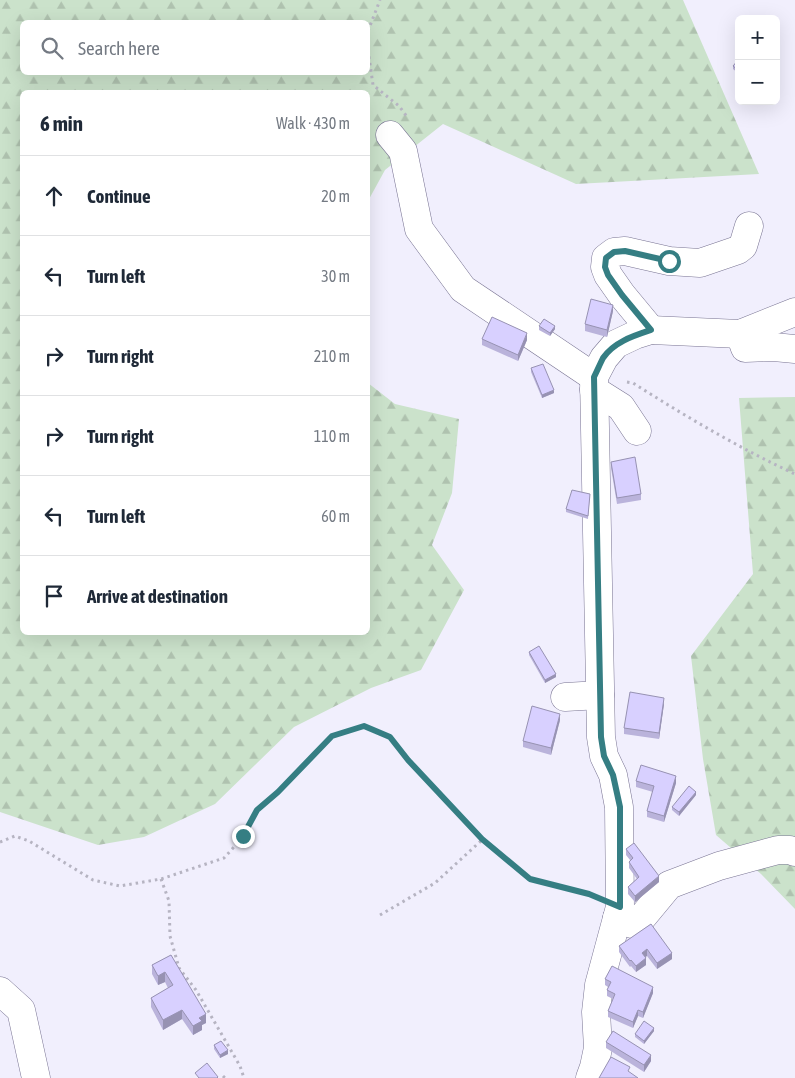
<!DOCTYPE html>
<meta charset="utf-8">
<style>
:root{--surface:#fff;--page:#f6f6f7;--text:#1f2937;--muted:#747a83;--line:#e0e1e3}
body{margin:0;font-family:"Asap Condensed",sans-serif;background:var(--page);color:var(--text)}
.controls{position:absolute;right:15px;top:15px;display:grid;overflow:hidden;border-radius:8px;box-shadow:0 5px 20px #0002}
.controls button{width:45px;height:45px;display:grid;place-items:center;padding:0;border:0;border-bottom:1px solid var(--line);background:var(--surface);color:var(--text);font:25px sans-serif}
.stop{position:absolute;width:15px;height:15px;margin:-11px;border:4px solid #357e83;border-radius:50%;background:#fff}
.stop.end{background:#357e83;border-color:#fff;box-shadow:0 1px 5px #0008}
.list{margin:0;padding:0;list-style:none}
h2{display:flex;justify-content:space-between;align-items:center;height:65px;margin:0;padding:0 20px;font-size:21px}
h2 small{font-size:16px;font-weight:400;color:var(--muted)}
.list li{display:grid;grid-template-columns:32px 1fr auto;gap:15px;align-items:center;box-sizing:border-box;height:80px;padding:0 20px;border-top:1px solid var(--line)}
.list b{display:block;font-size:19px;white-space:nowrap}
.list em{font-size:16px;font-style:normal;color:var(--muted)}
.icon{flex:none;width:28px;height:28px;fill:none;stroke:currentColor;stroke-width:2;stroke-linecap:round;stroke-linejoin:round}
.map{position:relative;flex:none;width:795px;height:1078px;overflow:hidden}
.search{position:absolute;background:var(--surface);box-shadow:0 5px 20px #0002;left:20px;top:20px;width:350px;height:55px;display:flex;align-items:center;gap:12px;box-sizing:border-box;padding:0 18px;border-radius:8px;color:var(--muted);font-size:19px}
.panel{position:absolute;background:var(--surface);box-shadow:0 5px 20px #0002;left:20px;top:90px;width:350px;height:545px;border-radius:8px}
.map>svg:first-child{display:block}
</style>
<div class="map">
<svg width="795" height="1078" viewBox="0 0 795 1078">
<defs>
<pattern id="forest-firs" width="22" height="20" patternUnits="userSpaceOnUse" patternTransform="scale(1.25)"><rect width="22" height="20" fill="#cbe2cb"/><path d="M5 1l3.5 6h-7zM16 11l3.5 6h-7z" fill="#afc2af"/></pattern>
</defs>
<rect width="100%" height="100%" fill="#f1effd"/>
<g fill="url(#forest-firs)" fill-rule="evenodd">
<path d="M0 0H683L759 174 576 184 443 124 385 170 368 201V92H22V632H368V383L395 404 459 419 452 493 432 545 464 590 421 670 371 688 294 727 215 804 144 837 98 845 0 812ZM22 22H368V72H22Z"/>
<path d="M795 397V909L761 874 716 835 703 759 691 656 753 574 739 398Z"/>
</g>
<g fill="none" stroke-linecap="round" stroke-linejoin="round">
<g stroke="#797493" stroke-width="29">
<g id="minor">
<path d="M390 135 403 151 419 229 463 289 594 377"/>
<path d="M651 330 622 295 608 275 605 267 606 258 614 252 625 251 669 261 700 263 738 250 743 246 749 226"/>
<path d="M740 334 745 348 774 347 795 349"/>
<path d="M594 390 621 407 637 431"/>
<path d="M565 697 600 695"/>
<path d="M617 918 632 924 640 920 669 885 719 866 778 850H790L795 852"/>
<path d="M0 991 21 1010 36 1078"/>
<path d="M590 1078 594 1067 598 1048 596 1012 599 985 620 907 619 807 613 775 604 756 601 737 594 377 604 358 616 344 635 335 651 330 740 334 795 312"/>
</g>
</g>
<g stroke="#b6b4c2" stroke-width="3" stroke-dasharray="2.5 4" stroke-linecap="butt">
<path d="M368 31 380 0"/>
<path d="M368 50 373 85 399 106 408 118"/>
<path d="M627 382 633 383C685 416 739 448 795 474"/>
<path d="M0 842 15 836 29 841 93 880 120 886 161 879 224 858 243 837 257 810 278 792 332 736 364 726 390 737 408 760 483 839 530 879 589 894 596 897"/>
<path d="M161 879 169 901 170 936 179 968 196 990 240 1066 244 1078"/>
<path d="M380 915 435 883 483 839"/>
<path d="M223 1076 225 1078"/>
</g>
<use href="#minor" stroke="#fff" stroke-width="28"/>
</g>
<g fill="#bab3db">
<path d="M739 59V73H738L733 69V66Z"/>
<path d="M613 311 607 337 585 331V324Z"/>
<path d="M539 326 555 329 550 336 539 330Z"/>
<path d="M482 339 527 340 518 361 482 345Z"/>
<path d="M531 368 554 393 542 398 531 372Z"/>
<path d="M611 462 641 494V500L617 504 611 468Z"/>
<path d="M590 494 588 519 566 512V509Z"/>
<path d="M529 652 556 677 545 683 529 655Z"/>
<path d="M664 704 659 739 624 734V728Z"/>
<path d="M560 720 551 755 523 747V741Z"/>
<path d="M636 781 676 783 664 822 647 817V811L653 792 636 787Z"/>
<path d="M696 795 679 816 672 810V807Z"/>
<path d="M626 849 659 882 635 902 628 894V887L637 879 629 868V862L630 860 626 855Z"/>
<path d="M651 924 672 959 657 969 647 956 645 957 646 965 636 972 631 966 630 967 619 952V946Z"/>
<path d="M171 955 206 1023 202 1025V1030L193 1035 182 1019 163 1030 151 1007V998L168 988 165 982 158 985 152 974V965Z"/>
<path d="M605 979 653 993 643 1018 638 1016 633 1028 608 1017V1011L613 999 607 996V990L608 987 605 985Z"/>
<path d="M654 1031 644 1044 635 1037V1034Z"/>
<path d="M606 1042 651 1061 644 1072 606 1048Z"/>
<path d="M214 1045 228 1054 220 1058 214 1049Z"/>
</g>
<g fill="#9792b2">
<path d="M613 305V311L607 337V330Z"/>
<path d="M555 326V329L550 336V333Z"/>
<path d="M527 333V340L518 361V355Z"/>
<path d="M554 390V393L542 398V395Z"/>
<path d="M556 674V677L545 683V680Z"/>
<path d="M664 698V704L659 739V733Z"/>
<path d="M560 714V720L551 755V748Z"/>
<path d="M676 776V783L664 822V816Z"/>
<path d="M696 792V795L679 816V812Z"/>
<path d="M659 876V882L635 902V896Z"/>
<path d="M647 949V956L642 959V953Z"/>
<path d="M672 953V959L657 969V963Z"/>
<path d="M646 958V965L636 972V966Z"/>
<path d="M165 972V982L158 985V976Z"/>
<path d="M653 987V993L643 1018V1012Z"/>
<path d="M182 1010V1019L163 1030V1020Z"/>
<path d="M638 1010V1016L633 1028V1022Z"/>
<path d="M206 1014V1023L202 1025V1030L193 1035V1026L199 1018Z"/>
<path d="M654 1028V1031L644 1044V1041Z"/>
<path d="M228 1050V1054L220 1058V1055Z"/>
<path d="M651 1055V1061L644 1072V1065Z"/>
</g>
<g fill="#d8d0ff" stroke="#9792b2">
<path d="M739 59V70H738L733 66Z"/>
<path d="M591 299 613 305 607 330 585 324Z"/>
<path d="M492 317 527 333 518 355 482 339Z"/>
<path d="M544 319 555 326 550 333 539 326Z"/>
<path d="M543 364 554 390 542 395 531 368Z"/>
<path d="M635 457 641 494 617 498 611 462Z"/>
<path d="M572 490 590 494 588 516 566 509Z"/>
<path d="M539 646 556 674 545 680 529 652Z"/>
<path d="M630 692 664 698 659 733 624 728Z"/>
<path d="M532 706 560 714 551 748 523 741Z"/>
<path d="M641 765 676 776 664 816 647 811 654 786 636 781Z"/>
<path d="M689 786 696 792 679 812 672 807Z"/>
<path d="M634 843 659 876 635 896 628 887 639 877 629 862 633 858 626 849Z"/>
<path d="M651 924 672 953 657 963 647 949 642 953 646 958 636 966 631 960 630 961 619 946Z"/>
<path d="M171 955 206 1014 199 1018 202 1021 193 1026 182 1010 163 1020 151 998 173 985 165 972 158 976 152 965Z"/>
<path d="M612 966 653 987 643 1012 638 1010 633 1022 608 1011 615 994 607 990 611 982 605 979Z"/>
<path d="M644 1021 654 1028 644 1041 635 1034Z"/>
<path d="M613 1031 651 1055 644 1065 606 1042Z"/>
<path d="M221 1041 228 1050 220 1055 214 1045Z"/>
<path d="M611 1057 630 1067 628 1071 638 1078H599Z"/>
<path d="M207 1063 218 1077 217 1078H199L195 1073Z"/>
</g>
<g fill="none" stroke-linecap="round" stroke-linejoin="round">
<path stroke="#357e83" stroke-width="6" d="M243 836 257 810 278 792 332 736 364 726 390 737 408 760 482 839 530 879 589 894 620 907V807L613 775 604 756 601 737 594 377C597 371 600 364 603 358 614 342 633 336 651 330L622 295 608 275 605 267 606 258 614 252 625 251 669 261"/>
</g>
</svg>
<div class="controls">
<button>+</button>
<button>−</button>
</div>
<div class="stop" style="left:669px;top:261px"></div>
<div class="stop end" style="left:243px;top:836px"></div>
<div class="search"><svg class="icon" aria-label="search" viewBox="0 0 24 24"><circle cx="10" cy="10" r="6"/><path d="M15 15l6 6"/></svg>Search here</div>
<section class="panel">
<h2>6 min<small>Walk · 430 m</small></h2>
<ul class="list">
<li><svg class="icon" aria-label="ahead" viewBox="0 0 24 24"><path d="M12 20V5M6 11l6-6 6 6"/></svg><div><b>Continue</b></div><em>20 m</em></li>
<li><svg class="icon" aria-label="left" viewBox="0 0 24 24"><path d="M17 20v-9H6M10 6l-5 5 5 5"/></svg><div><b>Turn left</b></div><em>30 m</em></li>
<li><svg class="icon" aria-label="right" viewBox="0 0 24 24"><path d="M7 20v-9h11M14 6l5 5-5 5"/></svg><div><b>Turn right</b></div><em>210 m</em></li>
<li><svg class="icon" aria-label="right" viewBox="0 0 24 24"><path d="M7 20v-9h11M14 6l5 5-5 5"/></svg><div><b>Turn right</b></div><em>110 m</em></li>
<li><svg class="icon" aria-label="left" viewBox="0 0 24 24"><path d="M17 20v-9H6M10 6l-5 5 5 5"/></svg><div><b>Turn left</b></div><em>60 m</em></li>
<li><svg class="icon" aria-label="arrive" viewBox="0 0 24 24"><path d="M6 21V4h12l-3 4 3 4H6"/></svg><div><b>Arrive at destination</b></div></li>
</ul>
</section>
</div>
